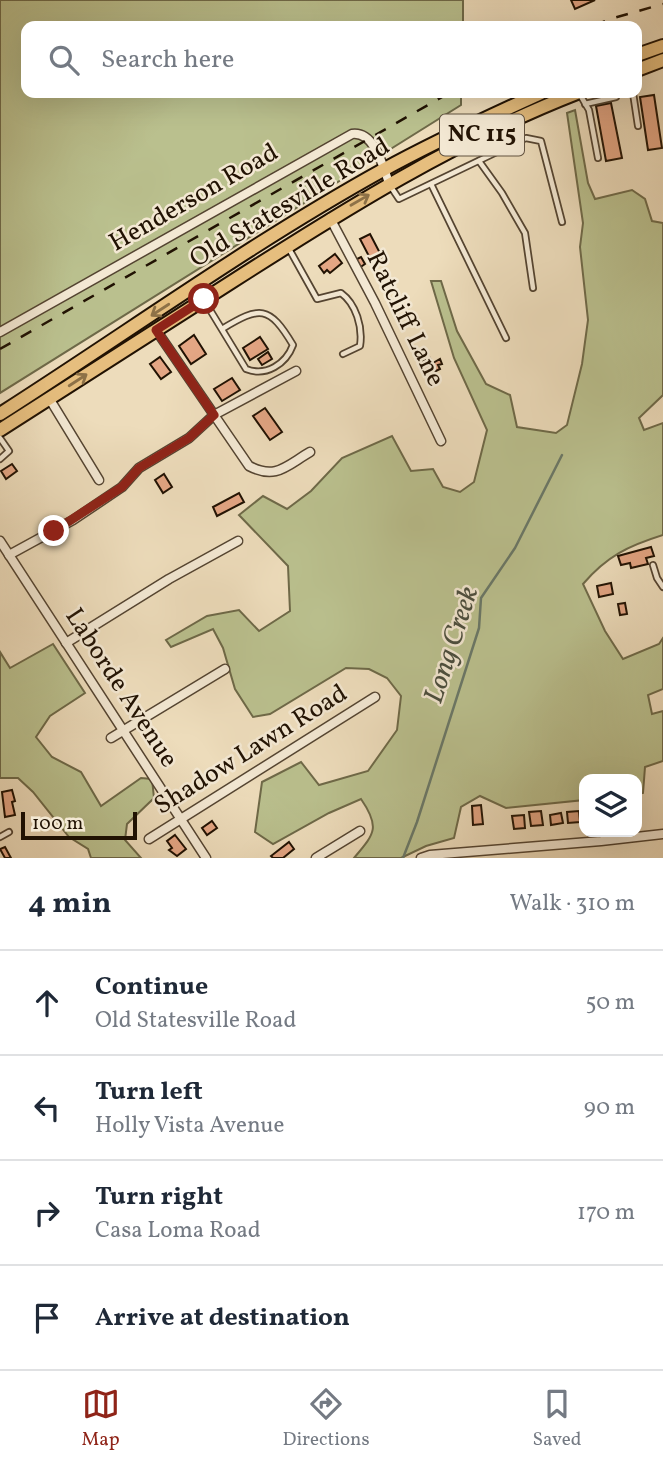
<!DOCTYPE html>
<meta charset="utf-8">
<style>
:root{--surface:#fff;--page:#f6f6f7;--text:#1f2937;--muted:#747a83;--line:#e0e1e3;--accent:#8f2418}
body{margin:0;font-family:Vollkorn,serif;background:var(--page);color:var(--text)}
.controls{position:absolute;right:21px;bottom:21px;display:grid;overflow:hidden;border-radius:14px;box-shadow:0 7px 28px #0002}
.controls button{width:63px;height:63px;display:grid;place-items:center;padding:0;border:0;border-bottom:2px solid var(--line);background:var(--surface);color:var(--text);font:35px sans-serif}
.scale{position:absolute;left:21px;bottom:18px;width:116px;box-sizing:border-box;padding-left:7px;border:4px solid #211203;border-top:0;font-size:19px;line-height:24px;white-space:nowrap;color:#211203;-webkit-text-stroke:5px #f3e8d3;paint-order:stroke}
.stop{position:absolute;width:21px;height:21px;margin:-16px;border:5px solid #8f2418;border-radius:50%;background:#fff}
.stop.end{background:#8f2418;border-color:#fff;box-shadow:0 2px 7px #0008}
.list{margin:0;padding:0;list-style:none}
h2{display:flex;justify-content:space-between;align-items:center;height:91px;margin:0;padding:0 28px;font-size:30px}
h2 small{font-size:23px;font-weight:400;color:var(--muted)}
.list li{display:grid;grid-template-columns:46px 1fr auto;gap:21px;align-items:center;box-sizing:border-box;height:105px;padding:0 28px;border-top:2px solid var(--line)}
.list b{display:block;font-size:26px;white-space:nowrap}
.list p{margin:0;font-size:23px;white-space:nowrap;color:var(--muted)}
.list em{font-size:23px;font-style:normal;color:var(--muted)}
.icon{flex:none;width:38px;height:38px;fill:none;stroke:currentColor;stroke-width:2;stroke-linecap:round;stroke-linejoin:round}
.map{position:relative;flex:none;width:663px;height:858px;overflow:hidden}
.search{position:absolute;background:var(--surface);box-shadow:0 7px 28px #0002;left:21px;right:21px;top:21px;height:77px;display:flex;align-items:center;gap:18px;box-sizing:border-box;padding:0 24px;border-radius:14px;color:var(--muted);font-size:26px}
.sheet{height:511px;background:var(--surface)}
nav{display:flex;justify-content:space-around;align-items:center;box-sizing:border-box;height:98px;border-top:2px solid var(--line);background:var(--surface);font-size:19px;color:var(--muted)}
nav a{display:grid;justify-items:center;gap:4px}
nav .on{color:var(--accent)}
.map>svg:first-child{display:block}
</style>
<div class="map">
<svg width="663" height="858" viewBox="0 0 663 858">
<rect width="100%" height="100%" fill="#eddcbb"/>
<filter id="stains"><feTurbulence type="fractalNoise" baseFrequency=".00286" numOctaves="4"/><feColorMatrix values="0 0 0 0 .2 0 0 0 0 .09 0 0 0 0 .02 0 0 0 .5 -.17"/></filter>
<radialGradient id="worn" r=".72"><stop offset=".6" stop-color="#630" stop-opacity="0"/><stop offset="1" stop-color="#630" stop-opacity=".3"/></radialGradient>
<g fill="#bac08e" stroke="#6e6948" stroke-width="2">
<path d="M0 0H463V26H26V93H461V105L0 393Z"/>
<path d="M575 110 588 183 595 199 632 190 645 199 652 221 663 223V395L639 418 644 430 663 423V535C628 546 607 556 583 584L605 631 623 659 659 644 663 638V689L648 695 652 714 663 711V761L645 767 643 793 637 794V779H584V800L506 808 480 796 461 807 454 838 426 846 401 858H354C374 834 381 828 361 799L329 813 273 844 255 832 262 782 301 762 319 785 368 771 397 730 401 696 387 678 369 669 346 668 270 714 253 717 235 689 223 648 213 629 171 647 166 640 207 616 239 610 259 631 290 611 288 566 239 515 263 496 287 509 311 491 342 458 392 436 411 471 433 469 443 487 460 492 474 482 487 430 454 358 431 281H441L457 331 486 384 510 395 517 427 556 433 567 425 582 364 588 320 580 247 583 223 567 113Z"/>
<path d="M53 644 85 693 50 716 36 737 52 757 81 772 101 806 141 778 152 779 154 798 127 824 125 840 141 858H91L88 849 69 837 33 792 18 778H0V652L10 668Z"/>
</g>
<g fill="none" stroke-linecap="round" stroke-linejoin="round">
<path stroke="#6a7868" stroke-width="2.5" d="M403 858 417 822 479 628 481 598 515 548 562 455"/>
</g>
<g fill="#e4a684" stroke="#211203" stroke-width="2">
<path d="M571 0H595L575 9Z"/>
<path d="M654 95 662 148 648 150 640 97Z"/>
<path d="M611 103 622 158 606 161 596 106Z"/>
<path d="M370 234 382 257 372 262 360 239Z"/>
<path d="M335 254 342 263 330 273 327 270 324 273 319 266Z"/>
<path d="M361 257 365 264 359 268 355 260Z"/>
<path d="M194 335 206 354 191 364 179 346Z"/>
<path d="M260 337 268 349 250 360 243 348Z"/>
<path d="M268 352 272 359 262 365 258 359Z"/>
<path d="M160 357 171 372 161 379 150 364Z"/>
<path d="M430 358 433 363 440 359 442 364 438 365 440 369 434 372 432 368 424 372 420 363Z"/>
<path d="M232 378 240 390 222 401 214 389Z"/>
<path d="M265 408 282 432 270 440 253 416Z"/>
<path d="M12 464 17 471 6 479 1 471Z"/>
<path d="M164 474 172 487 163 493 155 480Z"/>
<path d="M239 493 244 502 217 516 213 507Z"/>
<path d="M651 547 654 556 646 558 648 564 631 568 630 563 621 565 618 556Z"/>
<path d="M611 583 613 594 599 597 597 586Z"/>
<path d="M625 603 627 614 620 615 618 604Z"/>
<path d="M12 790 15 801 12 802 15 815 5 817 2 792Z"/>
<path d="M481 805 483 824 473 825 472 806Z"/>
<path d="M541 811 543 825 531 826 529 812Z"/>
<path d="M579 811 580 822 568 823 567 812Z"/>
<path d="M561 813 563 823 551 825 550 815Z"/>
<path d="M524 815 525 828 514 829 512 816Z"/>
<path d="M212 821 217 828 207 835 202 828Z"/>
<path d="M175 835 186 849 177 856 169 850 172 848 167 841Z"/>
<path d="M289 842 294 849 283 858H273L271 856Z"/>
<path d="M5 847 11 858H5L0 849Z"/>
</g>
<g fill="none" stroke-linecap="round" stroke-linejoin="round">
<g stroke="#544431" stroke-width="8">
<g id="lane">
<path d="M579 93 589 110 598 158"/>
<path d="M633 93 638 126"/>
<path d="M585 104 616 97"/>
<path d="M479 161 502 193 525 233 533 288"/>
<path d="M431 184 506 338"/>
<path d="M391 187 399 199 526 138 541 141 562 222"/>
<path d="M288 247 317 299 341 293C356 304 363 327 360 346L343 354"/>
<path d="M204 300 246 369C266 377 286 364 293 345 269 305 260 306 222 329"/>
<path d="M0 438 9 451 0 459"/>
<path d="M653 565 657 578 663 587"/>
<path d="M0 837 9 832"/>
</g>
</g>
<g stroke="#544431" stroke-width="11">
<g id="street">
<path d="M330 218 375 303 441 441"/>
<path d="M156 330 249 466C276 480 286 466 310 452"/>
<path d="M0 332 352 134C375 131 383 167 389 183"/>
<path d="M49 398 99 480"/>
<path d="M0 541 206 858"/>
<path d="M9 555 73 520 122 487 139 468 189 438 214 415 296 371"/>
<path d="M66 643 169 579 238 541"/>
<path d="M111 738 225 669"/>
<path d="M149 839 375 697"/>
<path d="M316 858 360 831"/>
<path d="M421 858 430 855 601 841 663 834"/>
</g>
</g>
<g stroke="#211203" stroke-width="16">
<g id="primary">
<path d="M637 55 663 46"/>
<path d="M637 70 663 60"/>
<path d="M0 414C127 333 251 243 383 170 434 142 488 117 541 93"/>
<path d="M0 430C78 380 155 331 233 281 344 210 454 141 577 93"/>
</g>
</g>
<use href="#lane" stroke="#f3e8d3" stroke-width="4.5"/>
<use href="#street" stroke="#f3e8d3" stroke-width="8"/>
<use href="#primary" stroke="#e6be7e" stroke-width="12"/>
<g stroke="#211203" stroke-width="2.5" stroke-dasharray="12 12" stroke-linecap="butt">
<path d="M594 26 610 19 663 4"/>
<path d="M0 349 449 93"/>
</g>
</g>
<defs><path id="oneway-shaft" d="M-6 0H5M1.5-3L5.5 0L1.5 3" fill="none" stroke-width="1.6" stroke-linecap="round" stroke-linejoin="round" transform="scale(1.75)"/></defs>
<g stroke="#8d7147">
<use href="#oneway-shaft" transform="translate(360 200) rotate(-30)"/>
<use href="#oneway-shaft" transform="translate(160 310) rotate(147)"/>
<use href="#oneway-shaft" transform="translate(78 380) rotate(-33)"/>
</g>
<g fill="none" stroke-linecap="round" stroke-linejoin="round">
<path stroke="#8f2418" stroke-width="9" d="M54 531 122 487 139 468 189 438 214 415 156 330 204 299"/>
</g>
<g text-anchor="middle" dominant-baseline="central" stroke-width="5" stroke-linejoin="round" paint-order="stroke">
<rect fill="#f3e8d3" stroke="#605241" stroke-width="2" x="440" y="114.5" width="84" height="41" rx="5"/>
<g font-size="24" font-weight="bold" fill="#211203">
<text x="482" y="135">NC 115</text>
</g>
<g font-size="26" fill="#211203" stroke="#f3e8d3">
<text transform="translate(194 198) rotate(-30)">Henderson Road</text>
<text transform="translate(290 203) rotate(-31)">Old Statesville Road</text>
<text transform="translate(405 319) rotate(64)">Ratcliff Lane</text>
<text transform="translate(121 688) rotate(57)">Laborde Avenue</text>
<text transform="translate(251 750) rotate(-32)">Shadow Lawn Road</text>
</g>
<g font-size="28" font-style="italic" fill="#4b4e3e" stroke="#f3e8d3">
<text transform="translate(452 645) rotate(-72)">Long Creek</text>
</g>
</g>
<rect width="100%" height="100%" filter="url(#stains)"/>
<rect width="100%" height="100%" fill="url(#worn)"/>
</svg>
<div class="controls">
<button><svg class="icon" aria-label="layers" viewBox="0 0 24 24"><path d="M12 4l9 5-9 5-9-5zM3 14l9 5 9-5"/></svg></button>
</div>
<div class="scale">100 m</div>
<div class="stop" style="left:204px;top:299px"></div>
<div class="stop end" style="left:54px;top:531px"></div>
<div class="search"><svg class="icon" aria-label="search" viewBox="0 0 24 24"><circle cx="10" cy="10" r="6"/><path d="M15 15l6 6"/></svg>Search here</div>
</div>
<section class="sheet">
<h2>4 min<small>Walk · 310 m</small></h2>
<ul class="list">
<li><svg class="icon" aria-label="ahead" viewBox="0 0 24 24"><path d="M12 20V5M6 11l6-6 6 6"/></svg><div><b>Continue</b><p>Old Statesville Road</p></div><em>50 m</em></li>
<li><svg class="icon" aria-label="left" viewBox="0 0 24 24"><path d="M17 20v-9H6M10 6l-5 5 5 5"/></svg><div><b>Turn left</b><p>Holly Vista Avenue</p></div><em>90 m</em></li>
<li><svg class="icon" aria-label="right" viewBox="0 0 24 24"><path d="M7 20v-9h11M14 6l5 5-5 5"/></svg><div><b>Turn right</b><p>Casa Loma Road</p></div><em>170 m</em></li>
<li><svg class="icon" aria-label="arrive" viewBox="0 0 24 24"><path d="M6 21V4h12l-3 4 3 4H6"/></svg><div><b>Arrive at destination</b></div></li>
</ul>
</section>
<nav>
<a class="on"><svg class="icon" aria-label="map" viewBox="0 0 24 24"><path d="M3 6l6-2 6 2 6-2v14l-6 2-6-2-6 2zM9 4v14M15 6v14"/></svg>Map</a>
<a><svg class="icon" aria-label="directions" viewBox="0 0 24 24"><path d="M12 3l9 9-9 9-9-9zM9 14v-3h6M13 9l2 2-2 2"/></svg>Directions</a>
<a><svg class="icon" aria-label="saved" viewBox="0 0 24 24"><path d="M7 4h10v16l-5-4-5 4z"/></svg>Saved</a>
</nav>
